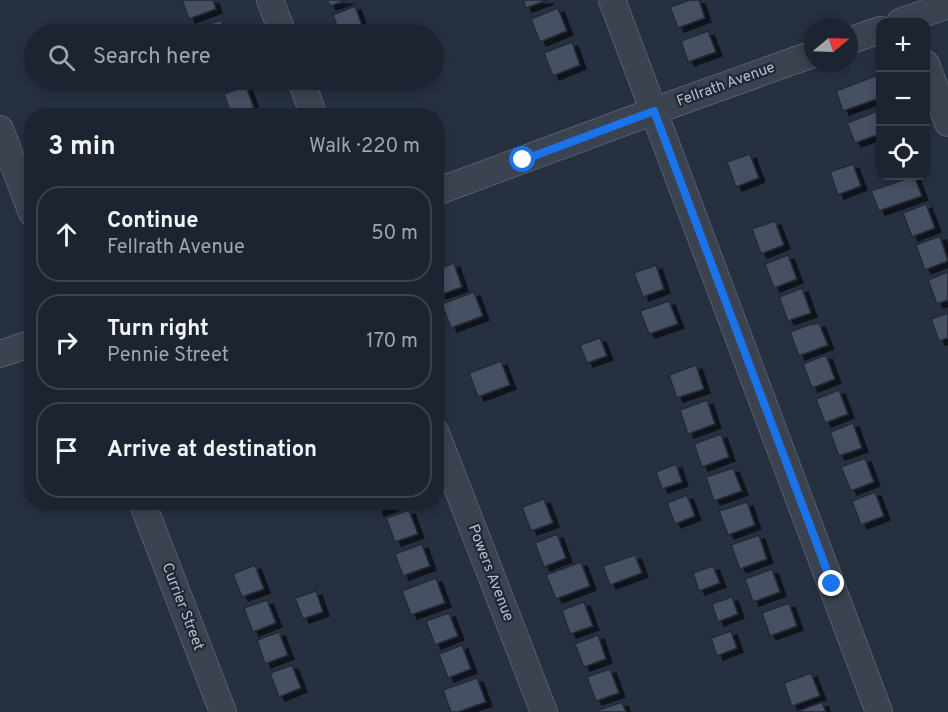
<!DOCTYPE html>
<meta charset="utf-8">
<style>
:root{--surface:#1d2431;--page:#252c39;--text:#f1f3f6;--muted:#a0a4ab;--line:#3b414d}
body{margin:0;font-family:Overpass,sans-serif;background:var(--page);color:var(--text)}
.controls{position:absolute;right:18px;top:18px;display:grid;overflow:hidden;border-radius:12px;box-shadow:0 3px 9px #0003}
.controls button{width:54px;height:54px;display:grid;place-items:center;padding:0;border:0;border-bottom:2px solid var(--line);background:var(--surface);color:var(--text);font:30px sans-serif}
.compass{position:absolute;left:804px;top:18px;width:54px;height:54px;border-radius:50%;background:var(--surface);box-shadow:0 3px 9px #0003;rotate:71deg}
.stop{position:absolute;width:18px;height:18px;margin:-14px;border:4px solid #1a73e8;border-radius:50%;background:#fff}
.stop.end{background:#1a73e8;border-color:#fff;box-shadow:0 2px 6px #0008}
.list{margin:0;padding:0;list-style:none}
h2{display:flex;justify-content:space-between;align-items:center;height:78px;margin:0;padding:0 24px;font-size:26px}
h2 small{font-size:20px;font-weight:400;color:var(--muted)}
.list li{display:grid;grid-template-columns:39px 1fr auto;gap:18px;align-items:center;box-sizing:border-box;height:96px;margin:0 12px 12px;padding:0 12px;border:2px solid var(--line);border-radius:24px}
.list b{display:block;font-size:22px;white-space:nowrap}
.list p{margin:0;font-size:20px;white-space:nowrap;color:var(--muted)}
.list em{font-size:20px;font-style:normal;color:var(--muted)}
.icon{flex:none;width:33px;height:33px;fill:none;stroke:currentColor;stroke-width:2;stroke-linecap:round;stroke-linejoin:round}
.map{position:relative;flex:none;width:948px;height:712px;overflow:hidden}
.search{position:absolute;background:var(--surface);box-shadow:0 3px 9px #0003;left:24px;top:24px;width:420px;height:66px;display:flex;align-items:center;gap:15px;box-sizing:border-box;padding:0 21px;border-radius:33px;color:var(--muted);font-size:22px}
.panel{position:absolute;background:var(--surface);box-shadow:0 3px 9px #0003;left:24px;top:108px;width:420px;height:402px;border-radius:24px}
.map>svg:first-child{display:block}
</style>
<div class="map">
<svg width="948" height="712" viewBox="0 0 948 712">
<defs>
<filter id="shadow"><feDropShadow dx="6" dy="4" stdDeviation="0" flood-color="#0009"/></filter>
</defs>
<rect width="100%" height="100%" fill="#273041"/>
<g fill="#465063" stroke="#222a39" stroke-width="1.5" filter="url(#shadow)">
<path d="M182 0H213L216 9 189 19Z"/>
<path d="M327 0H347L330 6Z"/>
<path d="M523 0H548L526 8Z"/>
<path d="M690 0H699L705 18 678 28 670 7Z"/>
<path d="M355 6 364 31 356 34H340L333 15Z"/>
<path d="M558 8 567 31 540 42 531 19Z"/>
<path d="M221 20 226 34H188L187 32Z"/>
<path d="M708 31 716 52 688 62 681 41Z"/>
<path d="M572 42 580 65 553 76 544 53Z"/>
<path d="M878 75 880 81V98L843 111 836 91Z"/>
<path d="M217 80H237L220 86Z"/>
<path d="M246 86 255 111 243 116H232L224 94Z"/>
<path d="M391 109 394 116H374Z"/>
<path d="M880 110V134L855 143 847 123Z"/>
<path d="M750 154 759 178 736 187 727 162Z"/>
<path d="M853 164 861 186 838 195 830 172Z"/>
<path d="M914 176 922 196 879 211 871 191Z"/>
<path d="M926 204 935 228 912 237 903 213Z"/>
<path d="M775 221 784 245 761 254 752 229Z"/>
<path d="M940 236 948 261 925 270 916 245Z"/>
<path d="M788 255 797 279 774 288 765 264Z"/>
<path d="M454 263 462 287 440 295 436 286V270Z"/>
<path d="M656 265 664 289 643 297 634 273Z"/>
<path d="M948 272V300L937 304 928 280Z"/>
<path d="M802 288 811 313 788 321 779 297Z"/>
<path d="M474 292 483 316 451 328 442 304Z"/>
<path d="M669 301 678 324 649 334 640 311Z"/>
<path d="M948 313V338L939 341 931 319Z"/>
<path d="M819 323 828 345 799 356 790 332 811 324 812 325Z"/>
<path d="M600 338 607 356 587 363 580 345Z"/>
<path d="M826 355 835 379 812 388 803 364Z"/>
<path d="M501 361 510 385 478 397 469 373Z"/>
<path d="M696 365 704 389 677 398 669 375Z"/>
<path d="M839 390 848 414 825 423 816 399Z"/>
<path d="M707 400 715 424 688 434 680 410Z"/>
<path d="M853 423 862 448 839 456 830 432Z"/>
<path d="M721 434 729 457 702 467 694 444Z"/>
<path d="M865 458 874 482 851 491 841 467Z"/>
<path d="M676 464 682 482 662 489 656 472Z"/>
<path d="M733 468 742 491 714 501 706 477Z"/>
<path d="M875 492 884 516 861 525 852 501Z"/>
<path d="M687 495 695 516 675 524 667 503Z"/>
<path d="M544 499 553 523 531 531 522 507Z"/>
<path d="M375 502H404L378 512Z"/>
<path d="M747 502 755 525 728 535 719 511Z"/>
<path d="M409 510 418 534 395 542 386 518Z"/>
<path d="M557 534 566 558 544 567 535 543Z"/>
<path d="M759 535 767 559 740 569 731 545Z"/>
<path d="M422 544 430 566 403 576 395 554Z"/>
<path d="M635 555 642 573 610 585 603 566Z"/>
<path d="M581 562 590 586 556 599 546 575Z"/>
<path d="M255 565 264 589 242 597 233 574Z"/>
<path d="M713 566 720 583 699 591 693 573Z"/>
<path d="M772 569 780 592 753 602 745 579Z"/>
<path d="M436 578 445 603 411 615 402 591Z"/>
<path d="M316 591 323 612 303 619 295 598Z"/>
<path d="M732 597 738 614 718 622 712 604Z"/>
<path d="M267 600 276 623 253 632 244 608Z"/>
<path d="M584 602 593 626 570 634 562 610Z"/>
<path d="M789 603 797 626 770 636 762 613Z"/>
<path d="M449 613 458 636 435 645 426 621Z"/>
<path d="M731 631 737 648 717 656 711 638Z"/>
<path d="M279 632 288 655 265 664 257 640Z"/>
<path d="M598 635 606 659 584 667 575 644Z"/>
<path d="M462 645 471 669 448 678 439 654Z"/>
<path d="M292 665 301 688 279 697 270 673Z"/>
<path d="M610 669 619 693 596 701 587 677Z"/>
<path d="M811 673 820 696 792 706 784 683Z"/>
<path d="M477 678 486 702 458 712H451L443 690Z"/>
<path d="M622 702 626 712H600L599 710Z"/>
<path d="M822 702 826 712H796Z"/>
</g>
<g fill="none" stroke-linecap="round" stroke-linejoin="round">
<g stroke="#565e6c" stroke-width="28">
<g id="minor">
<path d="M270 0 283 34"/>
<path d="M612 0 879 712"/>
<path d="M900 22 948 5"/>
<path d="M849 41 880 30"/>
<path d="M926 64 948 123"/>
<path d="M301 80 314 116"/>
<path d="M0 129 32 213"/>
<path d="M436 192 676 103 813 54"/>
<path d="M0 354 32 343"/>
<path d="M436 433 544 712"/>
<path d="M142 502 223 712"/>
</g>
</g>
<use href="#minor" stroke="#3b4351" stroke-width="26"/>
</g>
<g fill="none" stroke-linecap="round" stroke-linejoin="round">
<path stroke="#1a73e8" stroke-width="8" d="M523 160 654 111 832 584"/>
</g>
<g text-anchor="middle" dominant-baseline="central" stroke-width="4.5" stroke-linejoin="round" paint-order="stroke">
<g font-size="15" fill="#b8becb" stroke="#202837">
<text transform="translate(726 85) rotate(-20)">Fellrath Avenue</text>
<text transform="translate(490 573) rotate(69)">Powers Avenue</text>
<text transform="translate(182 607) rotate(69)">Currier Street</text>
</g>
</g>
</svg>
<div class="controls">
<button>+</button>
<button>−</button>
<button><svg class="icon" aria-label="locate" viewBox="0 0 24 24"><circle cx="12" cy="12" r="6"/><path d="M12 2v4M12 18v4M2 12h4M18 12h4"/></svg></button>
</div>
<svg class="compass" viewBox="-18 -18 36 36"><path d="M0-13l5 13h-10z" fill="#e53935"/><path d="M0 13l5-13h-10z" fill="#a0a4ab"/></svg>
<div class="stop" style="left:523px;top:160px"></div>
<div class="stop end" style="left:832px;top:584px"></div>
<div class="search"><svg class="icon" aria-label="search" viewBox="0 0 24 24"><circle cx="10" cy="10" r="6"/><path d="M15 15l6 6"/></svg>Search here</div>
<section class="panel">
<h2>3 min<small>Walk · 220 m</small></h2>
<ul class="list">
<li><svg class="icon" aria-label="ahead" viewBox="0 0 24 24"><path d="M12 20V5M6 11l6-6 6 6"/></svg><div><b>Continue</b><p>Fellrath Avenue</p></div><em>50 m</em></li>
<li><svg class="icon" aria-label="right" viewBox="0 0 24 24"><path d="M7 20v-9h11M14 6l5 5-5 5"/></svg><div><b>Turn right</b><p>Pennie Street</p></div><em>170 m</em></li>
<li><svg class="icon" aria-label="arrive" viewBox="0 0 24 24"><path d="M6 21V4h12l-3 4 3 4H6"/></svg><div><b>Arrive at destination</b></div></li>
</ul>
</section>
</div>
